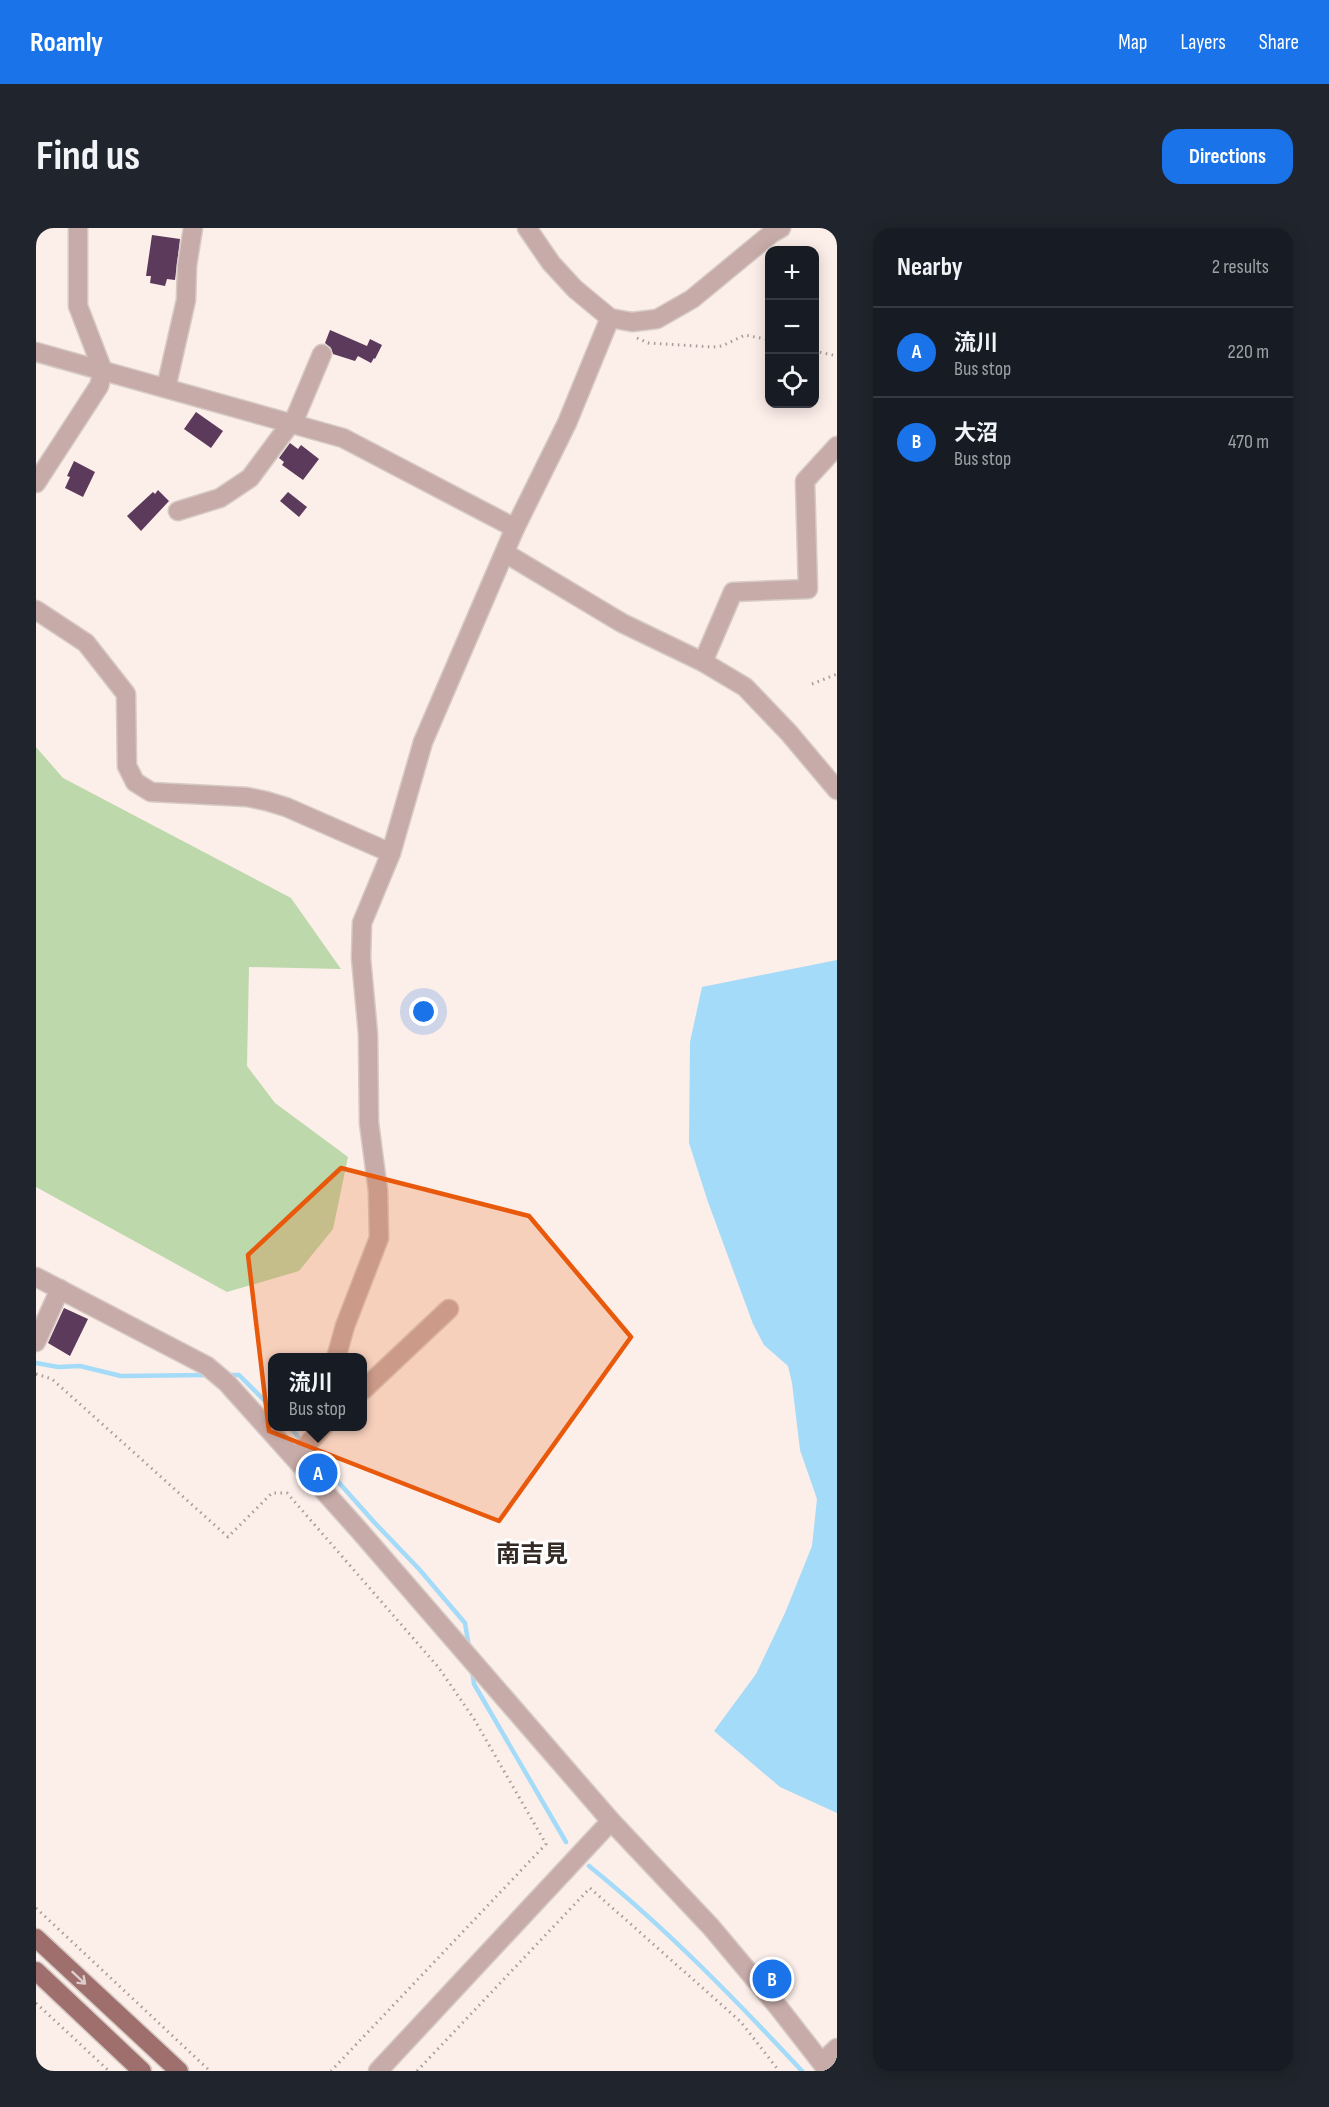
<!DOCTYPE html>
<meta charset="utf-8">
<style>
:root{--surface:#171b24;--page:#20242c;--text:#f1f3f6;--muted:#9ea1a6;--line:#363941;--accent:#1a73e8}
body{margin:0;font-family:"Sofia Sans Condensed","Noto Sans JP",sans-serif;background:var(--page);color:var(--text)}
.controls{position:absolute;right:18px;top:18px;display:grid;overflow:hidden;border-radius:12px;box-shadow:0 3px 15px #0003}
.controls button{width:54px;height:54px;display:grid;place-items:center;padding:0;border:0;border-bottom:2px solid var(--line);background:var(--surface);color:var(--text);font:30px sans-serif}
.you{position:absolute;left:388px;top:784px;width:21px;height:21px;margin:-15px;border:4px solid #fff;border-radius:50%;background:#1a73e8;box-shadow:0 0 0 9px #1a73e833}
.badge{display:grid;place-items:center;width:39px;height:39px;border-radius:50%;background:var(--accent);color:#fff;font-size:20px;font-weight:700}
.pin{position:absolute;translate:-50% -50%;border:3px solid #fff;box-shadow:0 2px 6px #0006}
.popup{position:absolute;left:232px;top:1125px;width:99px;height:78px;box-sizing:border-box;display:grid;place-content:center;border-radius:12px;background:var(--surface);filter:drop-shadow(0 2px 4px #0005);font-size:20px;white-space:nowrap;color:var(--muted)}
.popup b{font-size:22px;color:var(--text)}
.popup::after{content:'';position:absolute;left:50%;top:100%;margin-left:-12px;border:12px solid transparent;border-top-color:var(--surface)}
.list{margin:0;padding:0;list-style:none}
h2{display:flex;justify-content:space-between;align-items:center;height:78px;margin:0;padding:0 24px;font-size:26px}
h2 small{font-size:20px;font-weight:400;color:var(--muted)}
.list li{display:grid;grid-template-columns:39px 1fr auto;gap:18px;align-items:center;box-sizing:border-box;height:90px;padding:0 24px;border-top:2px solid var(--line)}
.list b{display:block;font-size:22px;white-space:nowrap}
.list p{margin:0;font-size:20px;white-space:nowrap;color:var(--muted)}
.list em{font-size:20px;font-style:normal;color:var(--muted)}
.icon{flex:none;width:33px;height:33px;fill:none;stroke:currentColor;stroke-width:2;stroke-linecap:round;stroke-linejoin:round}
.map{position:relative;flex:none;width:801px;height:1843px;overflow:hidden;border-radius:18px}
header{display:flex;align-items:center;gap:36px;box-sizing:border-box;height:84px;padding:0 30px;background:var(--accent);color:#fff}
header strong{font-size:28px}
nav{display:flex;gap:33px;margin-inline-start:auto;font-size:21px}
.intro{display:flex;align-items:center;justify-content:space-between;box-sizing:border-box;height:144px;padding:0 36px}
h1{margin:0;font-size:42px}
.button{padding:15px 27px;border-radius:18px;background:var(--accent);color:#fff;font-size:21px;font-weight:700}
main{display:flex;gap:36px;padding:0 36px}
aside{flex:1;background:var(--surface);border-radius:18px;box-shadow:0 3px 15px #0003}
.map>svg:first-child{display:block}
</style>
<header>
<strong>Roamly</strong>
<nav><a>Map</a><a>Layers</a><a>Share</a></nav>
</header>
<div class="intro"><h1>Find us</h1><a class="button">Directions</a></div>
<main>
<div class="map">
<svg width="801" height="1843" viewBox="0 0 801 1843">
<rect width="100%" height="100%" fill="#fceee9"/>
<path fill="#bdd8ab" d="M0 519 27 550 255 670 305 741 213 739 211 838 239 875 312 929 297 1001 263 1043 191 1064 0 959Z"/>
<path fill="#a4dbf9" d="M801 732V1585L744 1559 678 1503 720 1446 749 1385 776 1318 781 1271 764 1222 756 1155 752 1138 728 1117 717 1096 672 974 653 915 654 814 666 759Z"/>
<g fill="none" stroke-linecap="round" stroke-linejoin="round">
<g stroke="#a4dbf9" stroke-width="4.5">
<path d="M0 1135 22 1139 44 1138 85 1148 173 1147"/>
<path d="M190 1147H203L237 1181"/>
<path d="M253 1198 267 1214"/>
<path d="M273 1221 338 1294 383 1341 429 1395 433 1419"/>
<path d="M436 1442 438 1456 530 1614"/>
<path d="M553 1638C630 1700 699 1771 766 1843"/>
</g>
</g>
<g fill="#5c3a5c">
<path d="M116 7 144 11 139 52 131 51 129 58 114 55 115 48H110Z"/>
<path d="M294 102 331 118 334 111 346 117 339 131 338 130 335 135 322 128 319 133 297 126 295 120 289 115Z"/>
<path d="M160 184 187 203 175 220 148 201Z"/>
<path d="M254 215 262 221 265 217 283 231 267 252 246 237 248 234 243 230Z"/>
<path d="M38 233 59 244 47 269 29 260 34 249 31 248Z"/>
<path d="M122 262 133 273 105 303 91 288 117 264 119 266Z"/>
<path d="M252 264 271 279 263 289 244 273Z"/>
<path d="M28 1080 52 1091 34 1128 12 1115Z"/>
</g>
<g fill="none" stroke-linecap="round" stroke-linejoin="round">
<g stroke="#d6cac5" stroke-width="21">
<g id="minor">
<path d="M491 0 515 35 539 61 574 90 596 94 621 91 656 71 736 5 745 0"/>
<path d="M0 124 307 210 479 300"/>
<path d="M130 160 150 72 151 38 157 0"/>
<path d="M0 255 63 158 67 143 42 78V0"/>
<path d="M142 283 184 270 214 250 260 188 286 126"/>
<path d="M469 325 586 395 667 434 709 459 753 505 801 562"/>
<path d="M0 382 50 415 90 466 91 538 99 554 115 564 211 569 230 573 250 579 355 625"/>
<path d="M667 434 697 364 772 361 769 253 801 218"/>
<path d="M0 1049 171 1138 191 1155 322 1301 575 1593 675 1699 743 1780 792 1843"/>
<path d="M0 1114 24 1061"/>
<path d="M300 1130 309 1098 343 1010 342 963 333 895 332 806 325 730 326 695 355 625 387 514 479 300 531 195 574 90"/>
<path d="M327 1162 413 1081"/>
<path d="M259 1230 288 1198"/>
<path d="M786 1834 801 1820"/>
<path d="M342 1843 575 1593"/>
</g>
</g>
<g stroke="#d6cac5" stroke-width="21">
<g id="major">
<path d="M0 1710 143 1843"/>
<path d="M0 1743 106 1843"/>
</g>
</g>
<g stroke="#a69c99" stroke-width="3" stroke-dasharray="1.5 4.5" stroke-linecap="butt">
<path d="M601 110 612 115 677 119 686 118 709 107 734 112"/>
<path d="M778 123 801 128"/>
<path d="M776 456 801 446"/>
<path d="M0 1146 16 1151 192 1309 236 1265H251L403 1440 438 1491 510 1616 295 1843"/>
<path d="M0 1680 174 1843"/>
<path d="M0 1775 73 1843"/>
<path d="M381 1843 554 1660 705 1794 743 1843"/>
</g>
<use href="#minor" stroke="#c6aba8" stroke-width="18"/>
<use href="#major" stroke="#9e6f6c" stroke-width="18"/>
</g>
<defs><path id="oneway-shaft" d="M-6 0H5M1.5-3L5.5 0L1.5 3" fill="none" stroke-width="1.6" stroke-linecap="round" stroke-linejoin="round" transform="scale(1.5)"/></defs>
<use stroke="#dccccb" href="#oneway-shaft" transform="translate(43 1750) rotate(43)"/>
<path fill="#e8590c" fill-opacity="0.2" stroke="#e8590c" stroke-width="4.5" stroke-linejoin="round" d="M305 940 493 988 595 1109 463 1293 233 1203 212 1027Z"/>
<g text-anchor="middle" dominant-baseline="central" stroke-width="6" stroke-linejoin="round" paint-order="stroke">
<g font-size="24" font-weight="bold" fill="#332925" stroke="#fefefe">
<text x="496" y="1326">南吉見</text>
</g>
</g>
</svg>
<div class="controls">
<button>+</button>
<button>−</button>
<button><svg class="icon" aria-label="locate" viewBox="0 0 24 24"><circle cx="12" cy="12" r="6"/><path d="M12 2v4M12 18v4M2 12h4M18 12h4"/></svg></button>
</div>
<div class="you"></div>
<div class="pin badge" style="left:282px;top:1245px">A</div>
<div class="popup"><b>流川</b>Bus stop</div>
<div class="pin badge" style="left:736px;top:1751px">B</div>
</div>
<aside>
<h2>Nearby<small>2 results</small></h2>
<ul class="list">
<li><span class="badge">A</span><div><b>流川</b><p>Bus stop</p></div><em>220 m</em></li>
<li><span class="badge">B</span><div><b>大沼</b><p>Bus stop</p></div><em>470 m</em></li>
</ul>
</aside>
</main>
